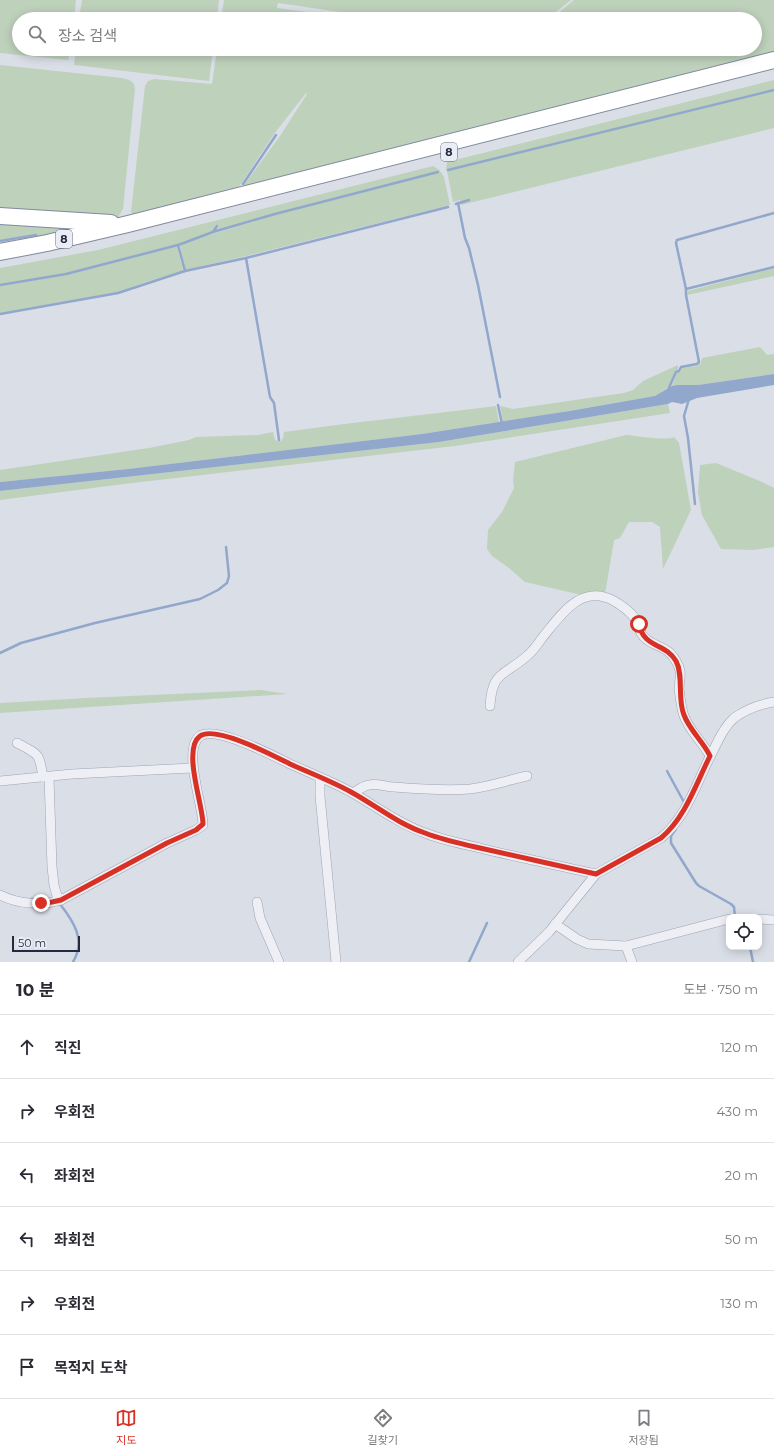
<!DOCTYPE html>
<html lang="ko">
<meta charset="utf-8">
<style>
:root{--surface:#fff;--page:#f7f7f7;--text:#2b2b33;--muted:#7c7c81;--line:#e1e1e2;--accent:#d93025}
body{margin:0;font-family:Montserrat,"Noto Sans KR",sans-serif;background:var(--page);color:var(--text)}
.controls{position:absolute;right:12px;bottom:12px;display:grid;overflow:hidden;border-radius:8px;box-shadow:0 2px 10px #0003}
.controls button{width:36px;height:36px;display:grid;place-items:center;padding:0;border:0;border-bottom:1px solid var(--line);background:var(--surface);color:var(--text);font:20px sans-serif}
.scale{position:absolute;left:12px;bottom:10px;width:68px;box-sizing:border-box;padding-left:4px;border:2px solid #232a3e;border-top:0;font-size:11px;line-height:14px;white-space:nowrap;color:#232a3e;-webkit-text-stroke:3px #eaedf5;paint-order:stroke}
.stop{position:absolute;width:12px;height:12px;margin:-9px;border:3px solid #d93025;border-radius:50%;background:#fff}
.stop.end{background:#d93025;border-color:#fff;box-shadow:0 1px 4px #0008}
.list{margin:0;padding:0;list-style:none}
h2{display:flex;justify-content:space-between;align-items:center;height:52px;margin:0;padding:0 16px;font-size:17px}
h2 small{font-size:13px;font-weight:400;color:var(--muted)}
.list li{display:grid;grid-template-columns:26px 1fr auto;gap:12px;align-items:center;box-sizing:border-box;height:64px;padding:0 16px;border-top:1px solid var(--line)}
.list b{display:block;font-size:15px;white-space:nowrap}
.list em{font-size:13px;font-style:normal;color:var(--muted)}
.icon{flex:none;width:22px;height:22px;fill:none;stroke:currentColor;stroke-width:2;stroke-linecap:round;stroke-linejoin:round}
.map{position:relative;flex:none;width:774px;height:962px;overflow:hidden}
.search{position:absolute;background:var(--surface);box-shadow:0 2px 10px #0003;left:12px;right:12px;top:12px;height:44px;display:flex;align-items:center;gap:10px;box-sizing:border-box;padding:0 14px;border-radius:22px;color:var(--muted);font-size:15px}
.sheet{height:436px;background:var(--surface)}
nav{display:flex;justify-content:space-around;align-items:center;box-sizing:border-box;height:56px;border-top:1px solid var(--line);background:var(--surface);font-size:11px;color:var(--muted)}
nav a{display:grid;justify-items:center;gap:2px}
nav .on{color:var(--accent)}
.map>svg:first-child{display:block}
</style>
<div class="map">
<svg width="774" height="962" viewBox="0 0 774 962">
<rect width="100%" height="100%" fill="#dadee7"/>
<g fill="#bed1bb">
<path d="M0 0H76L74 19H19V49H71L68 60 0 53Z"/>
<path d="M82 0H219L217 19H79Z"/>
<path d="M224 0H571L547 19H388L278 3 277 8 361 19H221Z"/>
<path d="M574 0H774V54L243 188 244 185 280 136 307 94 306 93 274 134 237 190 133 215 131 212 145 86 148 81 154 79 212 84 217 49H755V19H551Z"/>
<path d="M76 49H213L209 81 74 65Z"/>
<path d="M0 65 122 78C130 80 134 81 135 89L123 209 118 217 0 209Z"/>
<path d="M774 80V89L446 170 447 162Z"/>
<path d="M774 91V128L461 205 460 200 453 202 447 171Z"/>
<path d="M433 166 441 171 312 203 215 231 219 226 217 225C215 228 213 231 210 233 201 239 188 238 178 244L66 273 0 284V268L98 250Z"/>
<path d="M441 172 444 177 450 205 246 256 185 270 180 245 183 243 275 215Z"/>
<path d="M0 222 52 225 53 228H72V231L38 238 37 234 0 240Z"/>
<path d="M177 246 183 271 180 272 146 282 118 292 0 313V286L66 275Z"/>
<path d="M774 268V276L687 295 688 291Z"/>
<path d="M760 347 767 355 774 354V374L698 385 672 386 677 373 680 372 682 368 697 366 701 363 702 358Z"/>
<path d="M678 365V370L675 371C671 386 668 389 655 396L503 422 500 406 513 409 624 393 633 390 643 381Z"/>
<path d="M668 404 670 413 455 446 124 484 0 500V491L439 442Z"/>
<path d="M496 406 499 422 422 434 128 469 0 482V470L149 448 189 440 196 437 258 435 273 432 275 440 278 441H281L283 438 284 432C354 422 425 415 496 406Z"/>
<path d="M626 435C636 436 668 441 674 437L679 443 691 510 663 569 660 527 652 522H629L620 538 614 540 605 594 582 595 525 582 509 568 492 556 487 549 488 530 502 512 514 488 513 480 515 462Z"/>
<path d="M716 463 762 482 774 488V547L753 550 721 549 702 515 698 493 700 465Z"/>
<path d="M261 690 287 694 0 713V703L86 698Z"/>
</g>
<path fill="#91a7cb" d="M774 374V385L697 398 682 404 672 402 668 404 439 442 0 491V482L128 469 422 434 569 411 655 396 672 386 678 385H698Z"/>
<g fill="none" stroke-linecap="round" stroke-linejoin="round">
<g stroke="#91a7cb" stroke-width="2.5">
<path d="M448 170 774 90"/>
<path d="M243 184 276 135"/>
<path d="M458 203 465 238 469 248 478 285 500 397"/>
<path d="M456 204 469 200"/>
<path d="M213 232 217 226"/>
<path d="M0 241 36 235 37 238"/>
<path d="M178 245 185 271"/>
<path d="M246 258 270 397 274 403 279 440"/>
<path d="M0 285 66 274 120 260 178 245 213 232 275 214 438 172"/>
<path d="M686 289 774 267"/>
<path d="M0 314 118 293 185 271 246 258 448 207"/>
<path d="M668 390 676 372 679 371 681 367 697 364 699 362 686 295V289L676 243 677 240 774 213"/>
<path d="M689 399 684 416 688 438 695 504"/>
<path d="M498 405 502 424"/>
<path d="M0 653 21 643 95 623 200 599 218 590 227 583 229 576 226 547"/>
<path d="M667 771 685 804"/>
<path d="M676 829 671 836V843L696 883 699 886 731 904 734 907 735 917"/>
<path d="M31 899H44"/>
<path d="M60 904C74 922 86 940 73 962"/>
<path d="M750 947 753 962"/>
<path d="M469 962 487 923"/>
</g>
<g stroke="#9fa4b1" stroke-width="10">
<g id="street">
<path d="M490 706C492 671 504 676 527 656 533 651 538 644 542 638 561 615 581 583 614 601 621 605 628 610 633 616 639 622 638 632 644 637 651 645 663 646 670 653 674 657 679 665 680 671 681 677 679 683 679 689 680 697 681 705 683 713 688 730 702 741 710 756"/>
<path d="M17 743C39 755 39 752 43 777"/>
<path d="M49 777 52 867 54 885 57 896 61 900"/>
<path d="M320 778V796L336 962"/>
<path d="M0 781 72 774 192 768"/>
<path d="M353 793C358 790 363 786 369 785 377 783 386 787 394 787 419 789 445 791 470 789 489 787 508 780 527 776"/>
<path d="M0 895C18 904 42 906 61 900L167 843 196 830 203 825C203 805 182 749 200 736 215 725 274 756 290 764 310 773 331 781 351 792 374 805 399 824 425 833 443 840 462 844 480 848 519 858 557 865 596 874"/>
<path d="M257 902 260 918 279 962"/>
<path d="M759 919 774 920"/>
<path d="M555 924 577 939 588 944 626 946 729 919"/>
<path d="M626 946 632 962"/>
<path d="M518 962 549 932 596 874 661 838C688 816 698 778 714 749 719 738 725 726 734 718 745 710 761 704 774 702"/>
</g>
</g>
<g stroke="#81899f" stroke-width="18">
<g id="highway">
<path d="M0 216 111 223"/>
<path d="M0 252 47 243 128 224 774 60"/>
</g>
</g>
<use href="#street" stroke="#edeff5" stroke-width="9"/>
<use href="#highway" stroke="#fff" stroke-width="16"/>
</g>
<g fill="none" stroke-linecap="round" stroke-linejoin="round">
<path stroke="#d93025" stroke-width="5" d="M41 903 52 902 61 900 167 843 196 830 203 824C203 805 182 749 200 736 216 725 274 756 290 764 310 773 331 781 351 792 375 805 398 824 425 833 443 840 462 844 480 848 519 857 557 865 596 874L661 838C685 818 696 784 710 756 703 741 690 731 684 715 677 698 684 676 676 661 665 642 644 649 639 624"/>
</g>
<g text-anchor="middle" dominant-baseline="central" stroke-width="3" stroke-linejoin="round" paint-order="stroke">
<g fill="#eaedf5" stroke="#5f6475" stroke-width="1">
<rect x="441" y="143" width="16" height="18" rx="3"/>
<rect x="56" y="230" width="16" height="18" rx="3"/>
</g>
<g font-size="11" font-weight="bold" fill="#232a3e">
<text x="449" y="152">8</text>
<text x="64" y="239">8</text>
</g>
</g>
</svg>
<div class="controls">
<button><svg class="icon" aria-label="locate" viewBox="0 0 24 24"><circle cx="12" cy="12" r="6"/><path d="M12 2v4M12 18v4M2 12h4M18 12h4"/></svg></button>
</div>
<div class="scale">50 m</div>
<div class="stop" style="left:639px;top:624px"></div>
<div class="stop end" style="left:41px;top:903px"></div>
<div class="search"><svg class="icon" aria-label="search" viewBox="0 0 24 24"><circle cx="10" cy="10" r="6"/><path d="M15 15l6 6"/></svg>장소 검색</div>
</div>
<section class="sheet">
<h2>10 분<small>도보 · 750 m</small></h2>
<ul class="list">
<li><svg class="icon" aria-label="ahead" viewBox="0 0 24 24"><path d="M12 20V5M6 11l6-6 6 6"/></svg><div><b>직진</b></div><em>120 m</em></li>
<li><svg class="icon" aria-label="right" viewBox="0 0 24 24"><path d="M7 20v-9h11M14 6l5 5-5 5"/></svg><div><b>우회전</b></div><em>430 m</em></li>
<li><svg class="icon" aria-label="left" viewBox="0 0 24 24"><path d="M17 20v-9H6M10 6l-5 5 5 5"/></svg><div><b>좌회전</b></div><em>20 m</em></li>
<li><svg class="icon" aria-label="left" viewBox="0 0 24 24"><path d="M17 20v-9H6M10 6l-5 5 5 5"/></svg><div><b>좌회전</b></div><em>50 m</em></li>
<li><svg class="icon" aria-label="right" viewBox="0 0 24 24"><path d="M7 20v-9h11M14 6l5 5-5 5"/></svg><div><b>우회전</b></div><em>130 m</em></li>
<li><svg class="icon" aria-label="arrive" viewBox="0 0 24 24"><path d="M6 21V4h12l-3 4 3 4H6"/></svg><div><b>목적지 도착</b></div></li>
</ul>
</section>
<nav>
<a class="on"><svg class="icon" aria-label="map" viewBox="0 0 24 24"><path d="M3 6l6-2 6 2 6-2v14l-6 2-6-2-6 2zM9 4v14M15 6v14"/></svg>지도</a>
<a><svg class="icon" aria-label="directions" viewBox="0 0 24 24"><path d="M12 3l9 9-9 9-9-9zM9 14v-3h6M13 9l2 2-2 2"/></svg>길찾기</a>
<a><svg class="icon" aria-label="saved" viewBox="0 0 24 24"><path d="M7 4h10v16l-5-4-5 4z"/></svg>저장됨</a>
</nav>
